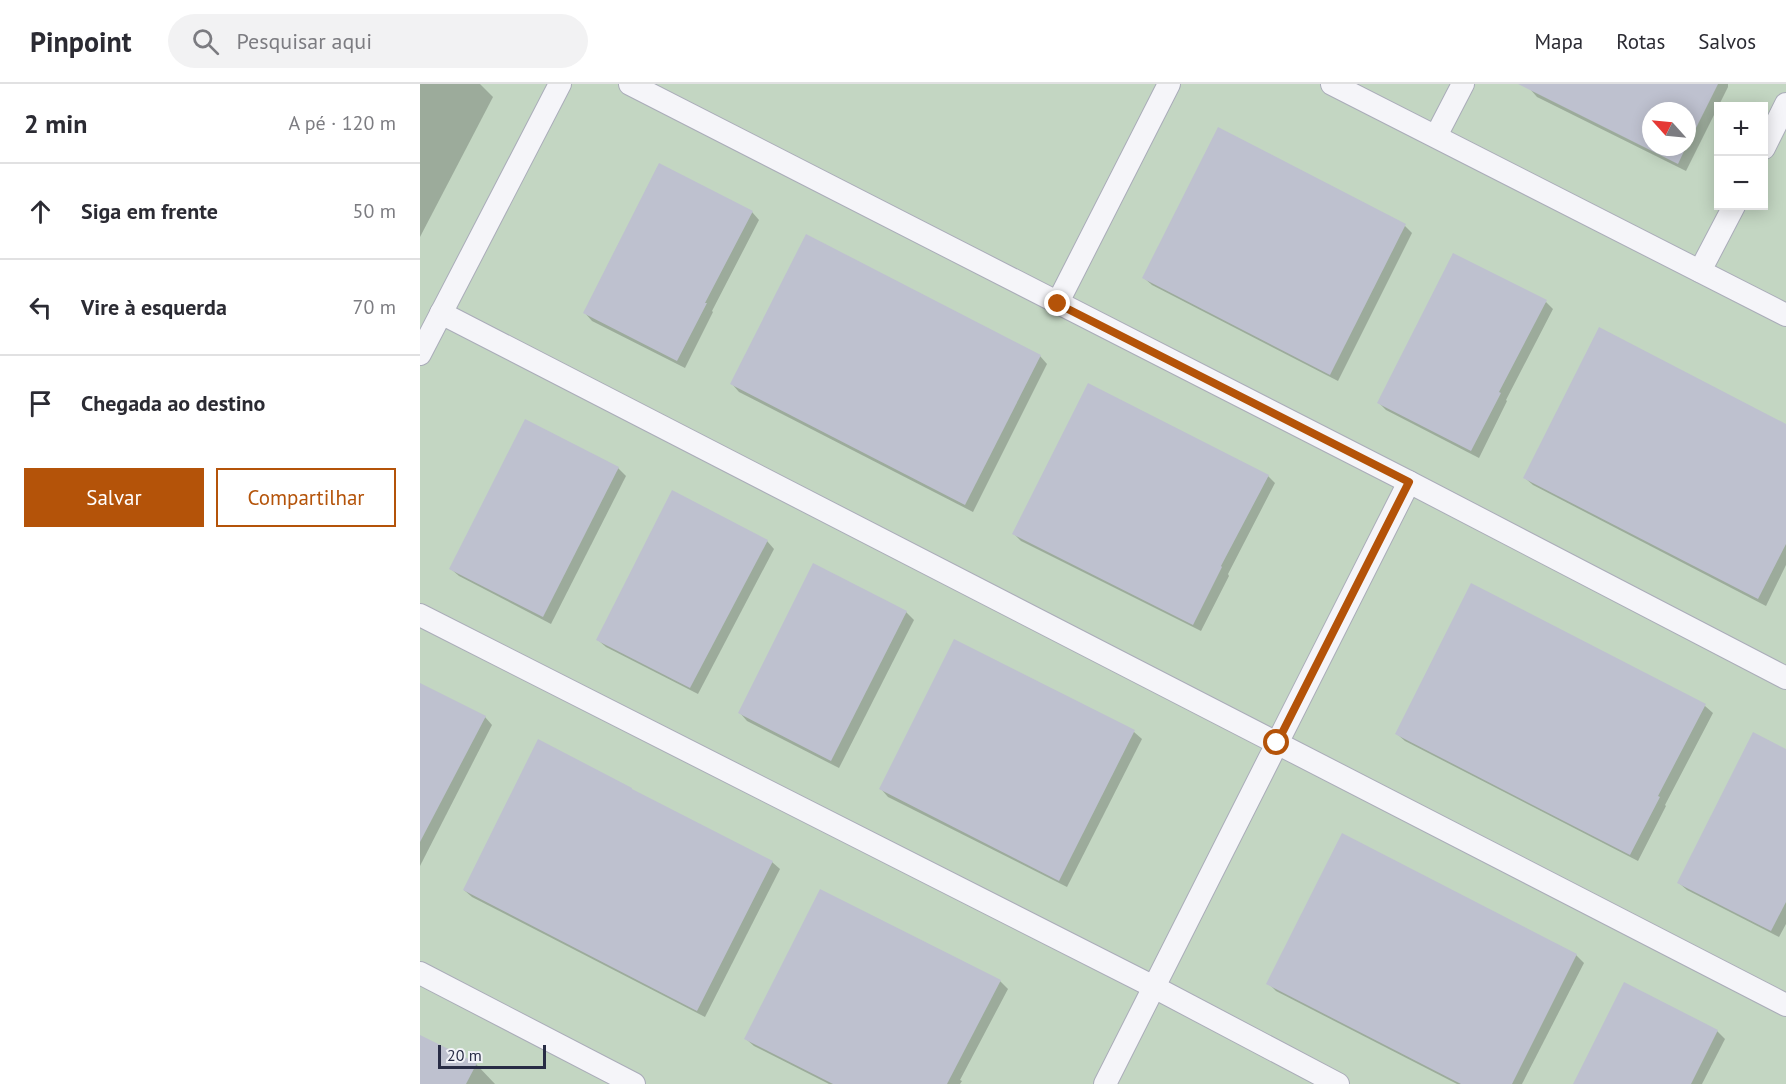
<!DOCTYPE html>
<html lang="pt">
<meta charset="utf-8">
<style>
:root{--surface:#fff;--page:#f2f2f3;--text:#2b2b33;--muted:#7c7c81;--line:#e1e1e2;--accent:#b45309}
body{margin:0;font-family:"PT Sans",sans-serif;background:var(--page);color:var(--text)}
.controls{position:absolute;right:18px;top:18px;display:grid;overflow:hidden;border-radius:0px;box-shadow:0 3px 15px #0003}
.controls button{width:54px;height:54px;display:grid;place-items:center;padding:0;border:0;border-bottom:2px solid var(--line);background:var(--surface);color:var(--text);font:30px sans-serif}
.compass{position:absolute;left:1222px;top:18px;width:54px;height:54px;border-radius:50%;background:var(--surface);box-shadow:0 3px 15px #0003;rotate:297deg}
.scale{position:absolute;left:18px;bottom:15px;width:108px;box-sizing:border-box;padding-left:6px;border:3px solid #282c45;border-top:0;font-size:16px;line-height:21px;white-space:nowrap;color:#282c45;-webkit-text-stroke:4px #f2f3f8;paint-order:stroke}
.stop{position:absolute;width:18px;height:18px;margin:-14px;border:4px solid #b45309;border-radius:50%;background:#fff}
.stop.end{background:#b45309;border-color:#fff;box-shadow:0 2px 6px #0008}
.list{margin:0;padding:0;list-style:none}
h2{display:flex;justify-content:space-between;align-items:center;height:78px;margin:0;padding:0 24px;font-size:26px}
h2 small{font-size:20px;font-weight:400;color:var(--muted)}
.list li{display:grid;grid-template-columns:39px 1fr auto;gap:18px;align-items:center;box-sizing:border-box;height:96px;padding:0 24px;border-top:2px solid var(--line)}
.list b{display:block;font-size:22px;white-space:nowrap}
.list em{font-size:20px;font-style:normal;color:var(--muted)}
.actions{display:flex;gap:12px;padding:18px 24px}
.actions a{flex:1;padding:14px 0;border:2px solid var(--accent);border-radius:0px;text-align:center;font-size:21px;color:var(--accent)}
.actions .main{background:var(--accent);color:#fff}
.icon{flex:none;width:33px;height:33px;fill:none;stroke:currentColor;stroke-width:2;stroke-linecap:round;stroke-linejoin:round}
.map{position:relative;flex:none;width:1366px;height:1000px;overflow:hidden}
header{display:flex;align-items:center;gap:36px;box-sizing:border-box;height:84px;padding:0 30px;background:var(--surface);border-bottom:2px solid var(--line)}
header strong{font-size:28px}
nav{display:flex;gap:33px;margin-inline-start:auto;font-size:21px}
.search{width:420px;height:54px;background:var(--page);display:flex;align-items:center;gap:15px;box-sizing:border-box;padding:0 21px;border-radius:33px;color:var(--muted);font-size:22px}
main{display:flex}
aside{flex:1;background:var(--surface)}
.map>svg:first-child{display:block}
</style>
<header>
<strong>Pinpoint</strong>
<div class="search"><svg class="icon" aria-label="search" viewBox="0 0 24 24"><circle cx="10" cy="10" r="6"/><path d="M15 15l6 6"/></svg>Pesquisar aqui</div>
<nav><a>Mapa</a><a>Rotas</a><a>Salvos</a></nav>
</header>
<main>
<aside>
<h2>2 min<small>A pé · 120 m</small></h2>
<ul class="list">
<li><svg class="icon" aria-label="ahead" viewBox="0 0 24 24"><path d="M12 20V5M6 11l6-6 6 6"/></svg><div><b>Siga em frente</b></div><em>50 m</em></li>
<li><svg class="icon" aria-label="left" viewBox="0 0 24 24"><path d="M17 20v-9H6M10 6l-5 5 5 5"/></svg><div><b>Vire à esquerda</b></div><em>70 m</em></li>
<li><svg class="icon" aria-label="arrive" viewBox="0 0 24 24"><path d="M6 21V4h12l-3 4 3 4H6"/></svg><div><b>Chegada ao destino</b></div></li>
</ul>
<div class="actions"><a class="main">Salvar</a><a>Compartilhar</a></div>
</aside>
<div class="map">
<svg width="1366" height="1000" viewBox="0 0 1366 1000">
<rect width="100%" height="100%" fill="#e2e3eb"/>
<path fill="#c3d6c2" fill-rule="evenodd" d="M0 0H1366V1000H0ZM1298 22H1344V122H1298ZM1231 27H1267V63H1231Z"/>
<g fill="#0003" fill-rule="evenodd">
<path d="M0 0H60L73 13 0 153Z"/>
<path d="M1112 0H1308V3L1266 87 1117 13 1110 5ZM1231 27H1267V63H1231Z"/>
<path d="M332 128 339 136 292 227 293 228 265 284 172 237 165 229Z"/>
<path d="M985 142 992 149 918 297 732 201 724 194Z"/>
<path d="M1126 218 1133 225 1086 316 1087 317 1059 374 966 326 959 319Z"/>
<path d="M1179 246 1366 342V481L1346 522 1113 401 1105 394Z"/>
<path d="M620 272 627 280 553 428 319 308 312 300Z"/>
<path d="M198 384 206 392 131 540 39 492 31 485Z"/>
<path d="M848 392 855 399 808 490 809 492 781 547 601 457 594 450Z"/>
<path d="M347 457 354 465 278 610 186 563 178 556Z"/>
<path d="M1052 501 1285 622 1293 629 1245 721 1246 722 1218 777 985 657 977 650Z"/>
<path d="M486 528 494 536 419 684 327 637 320 629Z"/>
<path d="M535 557 714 648 722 655 647 803 468 713 461 705Z"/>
<path d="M0 600 65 633 72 641 0 782Z"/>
<path d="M1334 650 1366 667V840L1359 853 1267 806 1259 799Z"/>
<path d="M352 778 360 785 285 933 52 813 44 806Z"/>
<path d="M401 807 580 897 588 905 540 996 542 997 540 1000H409L334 962 326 955Z"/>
<path d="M1156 871 1164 879 1102 1000H1037L856 907 848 899Z"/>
<path d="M1205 900 1297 947 1305 955 1282 1000H1155Z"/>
<path d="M0 952 56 980 75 1000H0Z"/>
</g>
<g fill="#bec1cf">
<path d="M1098 0H1298L1267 62V27H1231V63H1266L1258 80Z"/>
<path d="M798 43 986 140 910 291 722 194Z"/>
<path d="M239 79 333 127 285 219H287L257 277 163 229Z"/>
<path d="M386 150 621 271 545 421 310 300Z"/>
<path d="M1033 169 1127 216 1079 308 1081 309 1051 367 957 319Z"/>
<path d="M1179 243 1366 340V460L1338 515 1103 394Z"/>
<path d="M668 299 849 391 801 482 802 483 773 541 592 450Z"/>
<path d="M105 335 199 383 123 533 29 485Z"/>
<path d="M252 406 348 456 270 604 176 556Z"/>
<path d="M393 479 487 527 411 677 318 629Z"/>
<path d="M1051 499 1286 620 1238 712 1240 713 1210 771 975 650Z"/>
<path d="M534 555 715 646 639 797 459 705Z"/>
<path d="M0 599 66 632 0 758Z"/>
<path d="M1333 648 1366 665V818L1351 847 1257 799Z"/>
<path d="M118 655 212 704V705L353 777 277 927 43 806Z"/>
<path d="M922 749 1157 870 1092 1000H1041L846 900Z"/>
<path d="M400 805 581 896 527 1000H413L324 955Z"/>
<path d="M1204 898 1298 946 1271 1000H1153Z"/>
<path d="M0 951 57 979 46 1000H0Z"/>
</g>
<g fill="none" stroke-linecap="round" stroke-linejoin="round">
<g stroke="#aaacb9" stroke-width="24">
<g id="lane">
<path d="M210 0 989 398 1366 594"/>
<path d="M912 0 1366 231"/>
<path d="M1016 52 1043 0"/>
<path d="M1344 64 1366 20"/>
<path d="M1280 187 1314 122"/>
<path d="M637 220 749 0"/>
<path d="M21 229 1366 921"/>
<path d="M0 270 140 0"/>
<path d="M0 531 734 903 918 1000"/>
<path d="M0 889 214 1000"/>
<path d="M685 1000 989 398"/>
</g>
</g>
<use href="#lane" stroke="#f5f5f9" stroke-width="22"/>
</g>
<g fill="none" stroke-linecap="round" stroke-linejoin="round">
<path stroke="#b45309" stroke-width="8" d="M638 220 989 398 857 659"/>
</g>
</svg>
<div class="controls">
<button>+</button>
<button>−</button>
</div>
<svg class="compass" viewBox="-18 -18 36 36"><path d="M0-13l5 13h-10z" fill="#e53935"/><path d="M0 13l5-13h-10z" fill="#7c7c81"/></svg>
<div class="scale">20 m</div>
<div class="stop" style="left:857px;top:659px"></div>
<div class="stop end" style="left:638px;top:220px"></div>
</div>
</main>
